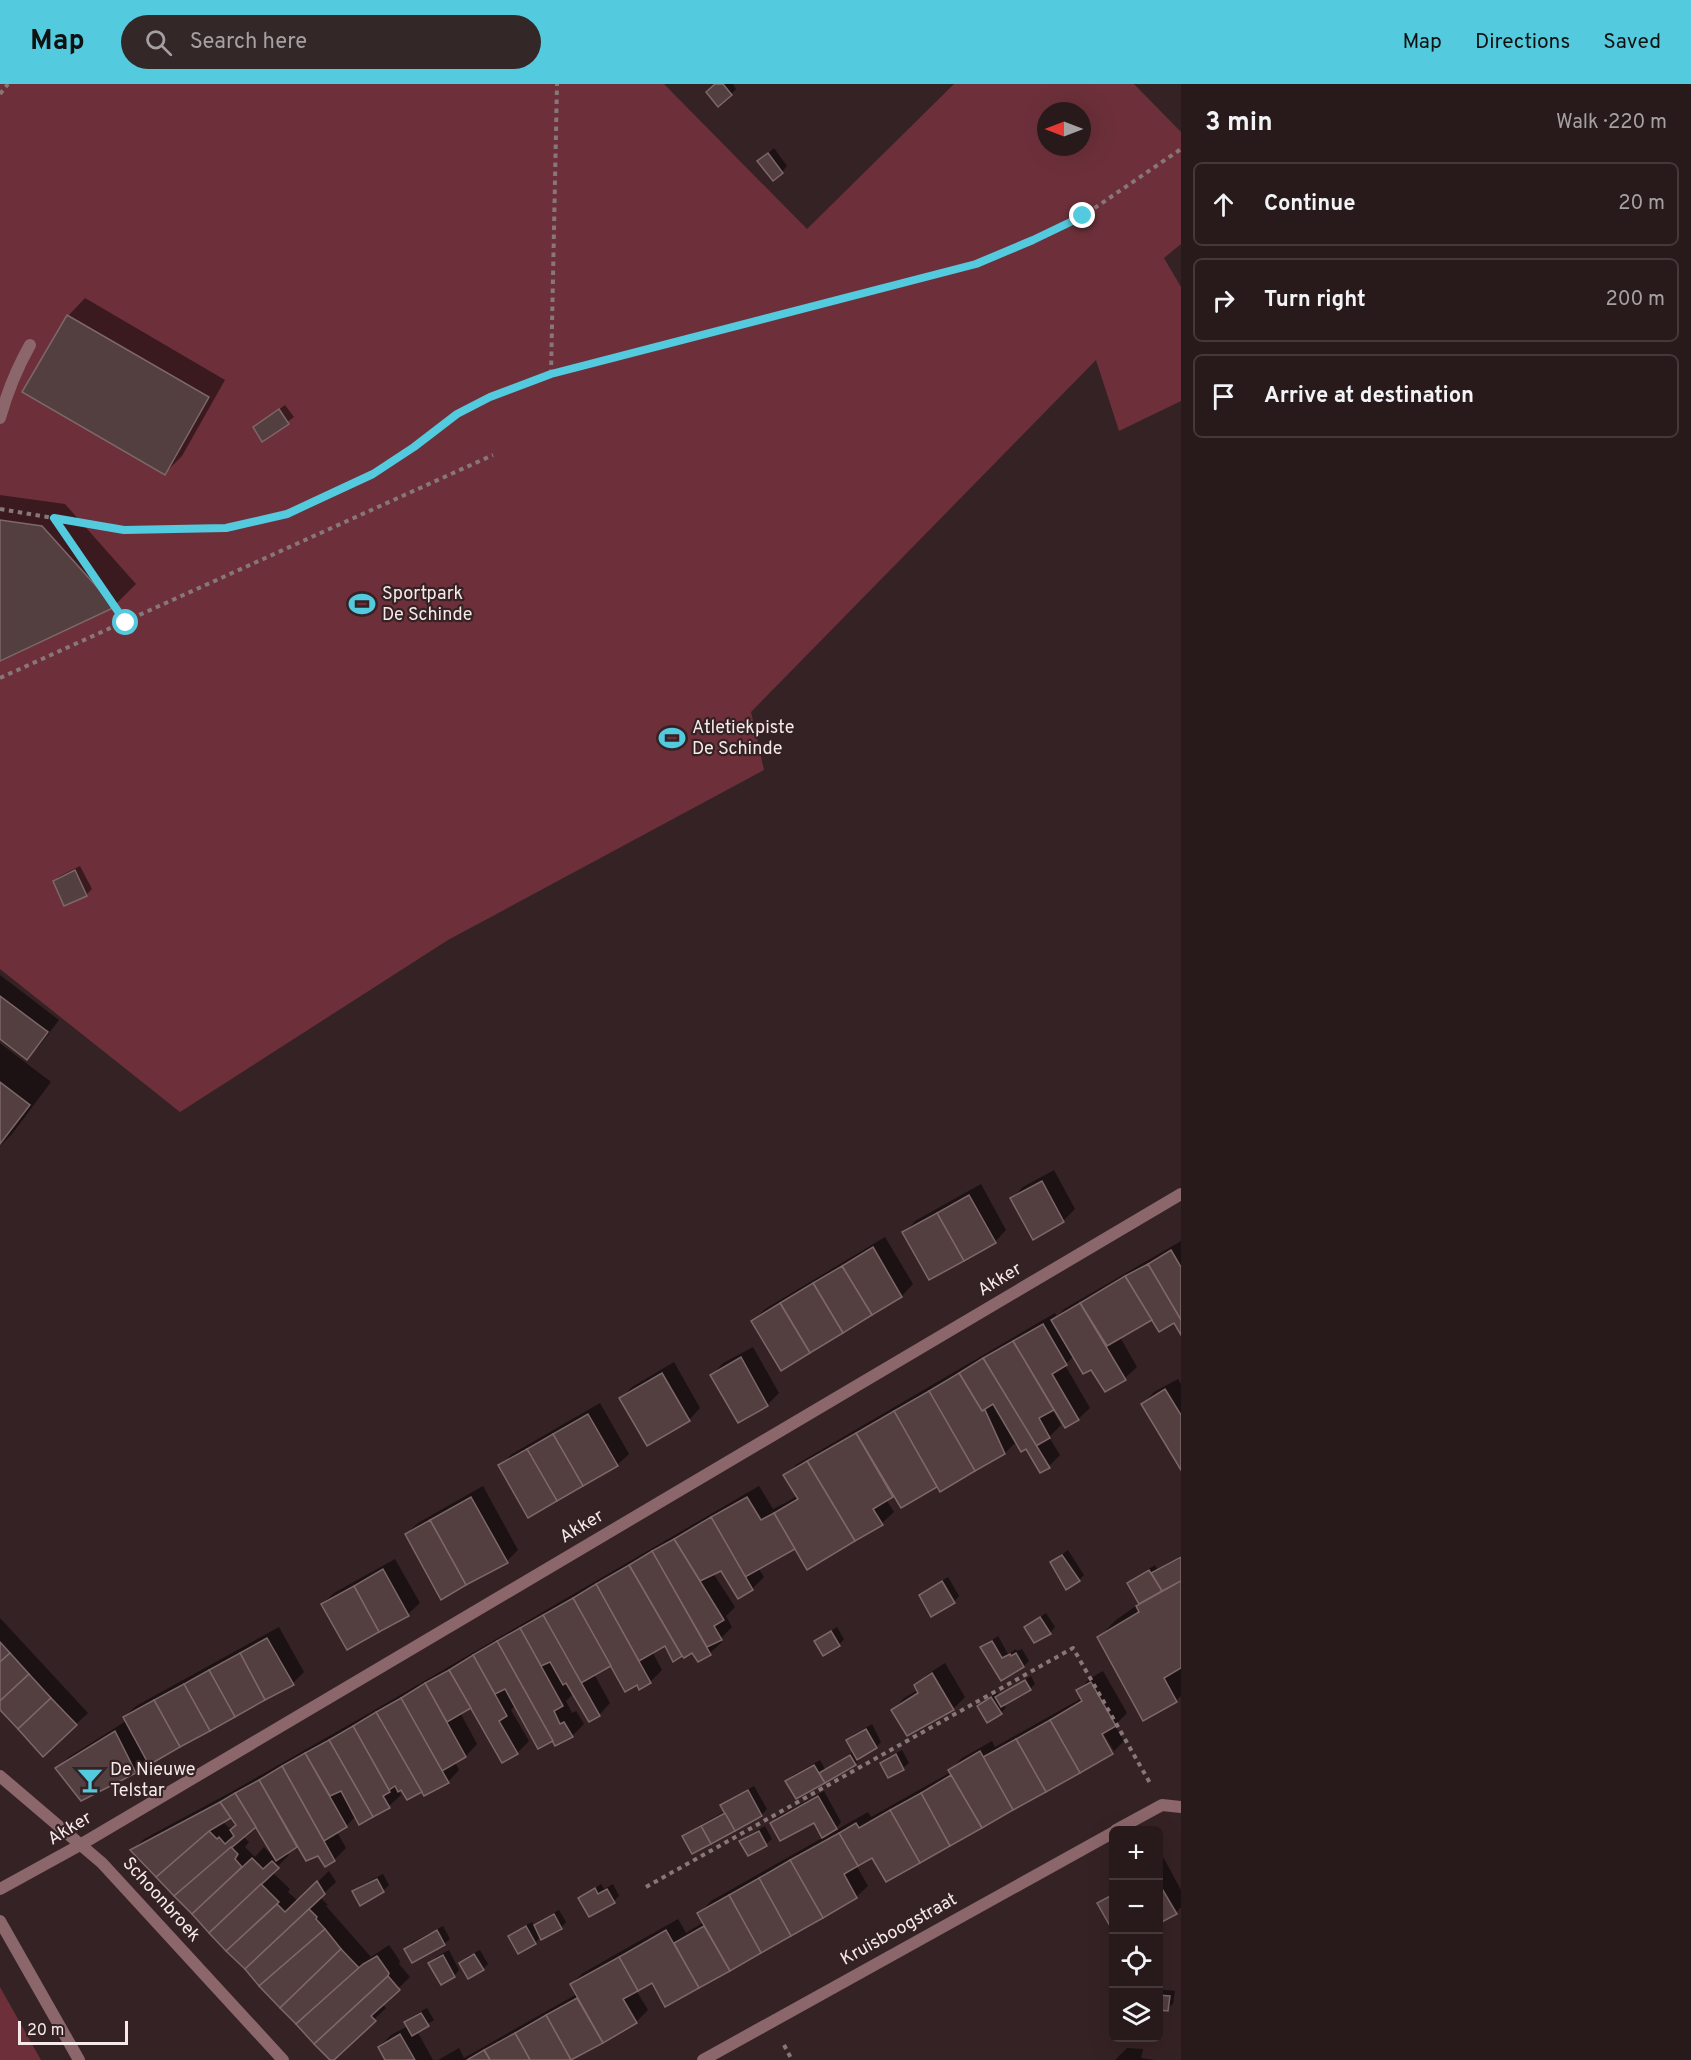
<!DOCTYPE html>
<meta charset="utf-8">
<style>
:root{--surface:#281a1b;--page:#342728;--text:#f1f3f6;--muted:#a5a1a3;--line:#44383a;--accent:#54cade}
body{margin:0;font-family:Overpass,sans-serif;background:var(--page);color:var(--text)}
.controls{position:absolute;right:18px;bottom:18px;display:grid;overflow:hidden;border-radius:9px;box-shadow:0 6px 24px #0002}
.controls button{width:54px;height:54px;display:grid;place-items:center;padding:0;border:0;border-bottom:2px solid var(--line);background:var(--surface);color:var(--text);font:30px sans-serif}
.compass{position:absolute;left:1037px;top:18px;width:54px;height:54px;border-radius:50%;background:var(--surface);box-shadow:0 6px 24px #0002;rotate:270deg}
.scale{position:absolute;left:18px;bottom:15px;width:110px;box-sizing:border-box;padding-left:6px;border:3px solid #f6e9ea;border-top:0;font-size:16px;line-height:21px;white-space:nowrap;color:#f6e9ea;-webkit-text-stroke:4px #352224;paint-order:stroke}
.stop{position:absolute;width:18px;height:18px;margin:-14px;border:4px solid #54cade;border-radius:50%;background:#fff}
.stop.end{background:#54cade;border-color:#fff;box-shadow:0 2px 6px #0008}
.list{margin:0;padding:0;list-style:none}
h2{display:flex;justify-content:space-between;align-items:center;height:78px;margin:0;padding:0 24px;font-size:26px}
h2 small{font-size:20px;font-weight:400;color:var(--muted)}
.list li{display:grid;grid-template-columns:39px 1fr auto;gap:18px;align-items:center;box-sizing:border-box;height:84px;margin:0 12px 12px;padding:0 12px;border:2px solid var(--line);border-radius:9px}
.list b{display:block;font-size:22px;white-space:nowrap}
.list em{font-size:20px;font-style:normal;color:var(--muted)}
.icon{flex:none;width:33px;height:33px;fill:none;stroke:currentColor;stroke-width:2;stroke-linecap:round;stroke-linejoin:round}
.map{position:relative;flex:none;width:1181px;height:1976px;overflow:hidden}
header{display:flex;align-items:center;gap:36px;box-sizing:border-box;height:84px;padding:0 30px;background:var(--accent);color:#111}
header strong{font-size:28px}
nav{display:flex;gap:33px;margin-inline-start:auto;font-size:21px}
.search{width:420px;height:54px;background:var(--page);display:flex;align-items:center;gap:15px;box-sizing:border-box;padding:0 21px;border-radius:33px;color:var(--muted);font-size:22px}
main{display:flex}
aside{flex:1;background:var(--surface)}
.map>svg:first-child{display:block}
</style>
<header>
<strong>Map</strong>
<div class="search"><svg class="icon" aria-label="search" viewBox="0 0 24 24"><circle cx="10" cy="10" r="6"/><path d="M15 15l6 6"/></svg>Search here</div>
<nav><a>Map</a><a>Directions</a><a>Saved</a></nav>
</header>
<main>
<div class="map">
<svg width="1181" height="1976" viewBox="0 0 1181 1976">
<rect width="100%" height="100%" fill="#352224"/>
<g fill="#6d303a" fill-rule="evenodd">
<path d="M0 0H664L807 145 954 0H1134L1181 48V160L1164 174 1181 203V317L1119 347 1096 276 751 628 764 686 448 856 180 1028 0 885ZM1046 27H1082V63H1046Z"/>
<path d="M0 1903 41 1976H0Z"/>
</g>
<g fill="#0007" fill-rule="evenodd">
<path d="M716 0H733L736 5 731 10Z"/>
<path d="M774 64 787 82 782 88 765 72Z"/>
<path d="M85 214 225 296 182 372 165 389 68 232Z"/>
<path d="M285 321 294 333 263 356 254 343Z"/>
<path d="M0 411 65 420 136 500 114 522 0 575Z"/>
<path d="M80 782 92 805 86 811 54 797 60 792Z"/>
<path d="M0 891 59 936 39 962 27 974 0 953Z"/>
<path d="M0 959 51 998 12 1050 0 1062Z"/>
<path d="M1054 1086 1075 1125 1063 1137 1012 1114 1023 1103Z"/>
<path d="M981 1100 1006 1146 995 1158 904 1149 915 1137Z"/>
<path d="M885 1153 913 1200 902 1212 782 1285 753 1237 765 1225Z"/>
<path d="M1181 1157V1248L1175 1237 1153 1234 1120 1253 1137 1283 1125 1294 1105 1306 1091 1284 1074 1272 1065 1281 1090 1324 1078 1335 1056 1326 1053 1327 1061 1341 1049 1353 1060 1371 1049 1382 1017 1357 1005 1369 937 1401 901 1422 893 1411 886 1415 894 1428 882 1439 795 1463 758 1484 764 1493 753 1504 738 1513 722 1485 713 1489 735 1523 726 1532 732 1543 720 1555 722 1558 710 1569 698 1576 692 1567 665 1561 653 1569 662 1586 650 1598 612 1580 594 1590 610 1619 599 1631 574 1609 566 1617 572 1629 576 1627 584 1640 572 1652 556 1660 515 1621 511 1626 529 1657 517 1669 472 1622 461 1630 477 1660 466 1672 455 1678 459 1686 448 1698 422 1706 401 1704 398 1706 401 1711 389 1722 356 1732 346 1742 337 1748 346 1764 334 1776 325 1781 319 1770 298 1761 287 1768 289 1771 272 1788 290 1805 288 1808 298 1817 329 1787 336 1798 320 1813 328 1821 326 1822 371 1873 389 1861 400 1877 399 1880 410 1893 382 1920 386 1924 332 1976 133 1766 144 1755 233 1707 366 1631 759 1402 773 1425 787 1418 797 1412 785 1391 797 1380 1055 1229 1057 1232 1064 1225ZM231 1732 237 1741 233 1744 232 1743 229 1744 222 1737ZM256 1741 273 1772 264 1763 255 1773 245 1763 249 1758 243 1752Z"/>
<path d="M753 1263 779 1309 767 1321 738 1337 712 1291 723 1279Z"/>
<path d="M674 1278 700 1324 689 1336 620 1315 632 1303Z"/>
<path d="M1178 1295 1181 1300V1383L1143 1320 1154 1308Z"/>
<path d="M600 1319 629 1370 617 1381H500L512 1370Z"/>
<path d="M483 1402 518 1466 507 1477 406 1450 418 1439Z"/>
<path d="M1068 1466 1084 1491 1079 1496 1052 1478Z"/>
<path d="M1181 1472V1612L1176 1617 1099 1553 1116 1536 1140 1519 1129 1499 1134 1494 1155 1481 1157 1485Z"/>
<path d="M395 1475 420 1519 408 1530 322 1520 334 1509Z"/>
<path d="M948 1493 959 1512 954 1518 921 1512 926 1506Z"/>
<path d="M1046 1529 1055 1543 1050 1549 1026 1543Z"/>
<path d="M0 1534 88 1629 76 1640 0 1623Z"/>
<path d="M279 1543 304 1588 293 1599 147 1675 135 1687 57 1684 69 1673 126 1637 124 1633 136 1622Z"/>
<path d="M837 1543 844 1555 839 1561 816 1558Z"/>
<path d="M998 1552 1008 1570 1016 1565 1017 1567 1022 1565 1029 1577 1024 1582 1001 1595 982 1563Z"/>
<path d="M945 1579 965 1613 953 1625 893 1626 904 1614 918 1606 916 1601 928 1590Z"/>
<path d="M1103 1587 1127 1629 1115 1641 1124 1657 1112 1669 886 1796 873 1772 856 1781 868 1802 856 1813 666 1921 652 1897 636 1906 648 1926 636 1938 568 1976H438L459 1964 464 1974 577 1910 571 1900 583 1889 678 1835 686 1849 704 1838 699 1829 711 1817 824 1753 814 1737 772 1739 777 1733 824 1707 841 1738 833 1748 868 1728 871 1733 951 1688 950 1686 962 1674 992 1657 995 1663 1082 1614 1078 1607 1089 1595ZM1099 1643 1114 1667H1110L1097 1644Z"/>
<path d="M1031 1592 1035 1600 1030 1605 1004 1620 1006 1623 1001 1629 979 1622 997 1608 999 1611Z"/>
<path d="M872 1640 881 1658 876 1663 859 1673 860 1675 855 1680 796 1713 787 1697 793 1691 820 1676 825 1685 854 1667 848 1656 853 1651Z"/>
<path d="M902 1666 909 1679 903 1684 889 1692 882 1679 888 1673Z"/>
<path d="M754 1702 767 1725 761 1731 684 1753 690 1747 725 1727 722 1722 728 1716Z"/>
<path d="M765 1742 772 1755 766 1760 741 1758 747 1752Z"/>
<path d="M1162 1771 1181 1806V1823L1176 1829 1158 1838V1773Z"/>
<path d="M383 1790 389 1801 383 1807 360 1820 354 1807 360 1802Z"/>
<path d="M601 1800 604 1805 613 1800 619 1812 614 1817 580 1815Z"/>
<path d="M1114 1807V1846L1099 1820Z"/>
<path d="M559 1826 566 1838 561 1844 541 1852 535 1859 510 1852 516 1847 532 1838 535 1843 541 1836Z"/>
<path d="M443 1842 450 1855 444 1860 406 1865 411 1859Z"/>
<path d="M449 1866 459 1886 454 1892 430 1879 436 1873Z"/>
<path d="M480 1866 488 1880 483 1885 461 1879 466 1873Z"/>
<path d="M1158 1905 1175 1907 1173 1920 1167 1925H1158Z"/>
<path d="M427 1924 434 1936 417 1947 433 1976H387L379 1963 391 1951 408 1942 406 1938 411 1933Z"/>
<path d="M1127 1964 1143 1965 1141 1974 1155 1976H1115Z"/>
</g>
<g fill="#533e40" stroke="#7d6769" stroke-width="1.5">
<path d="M715 0H723L732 11 718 23 706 8Z"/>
<path d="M768 69 783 89 773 97 757 77Z"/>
<path d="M67 231 209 313 165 391 22 308Z"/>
<path d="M279 325 289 340 262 358 253 343Z"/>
<path d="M0 436 42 442 115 523 0 577Z"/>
<path d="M75 786 87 812 64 822 53 797Z"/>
<path d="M0 912 48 948 27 976 0 955Z"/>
<path d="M0 998 30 1021 0 1060Z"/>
<path d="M1042 1097 1064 1138 1033 1156 1010 1114Z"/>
<path d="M969 1111 996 1159 964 1177 937 1129Z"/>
<path d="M937 1129 964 1177 929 1196 902 1148Z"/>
<path d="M873 1163 902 1213 872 1231 842 1182Z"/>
<path d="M1171 1166 1181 1183V1236L1148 1180Z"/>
<path d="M1148 1180 1181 1236V1251L1174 1239 1159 1248 1125 1192Z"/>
<path d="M842 1182 872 1231 843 1249 813 1199Z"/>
<path d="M1125 1192 1152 1236 1107 1262 1080 1219Z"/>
<path d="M813 1199 843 1249 810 1269 780 1219Z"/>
<path d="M780 1219 810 1269 781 1287 751 1237Z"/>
<path d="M1080 1219 1126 1296 1105 1308 1091 1286 1083 1290 1051 1236Z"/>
<path d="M1043 1240 1067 1281 1052 1290 1079 1336 1065 1344 1013 1257Z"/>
<path d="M1013 1257 1054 1326 1039 1334 1050 1354 1036 1362 983 1274Z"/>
<path d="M741 1273 768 1322 738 1339 710 1291Z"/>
<path d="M983 1274 1050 1384 1040 1389 1026 1365 1021 1368 993 1320 982 1327 959 1289Z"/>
<path d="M662 1289 690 1337 647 1362 619 1314Z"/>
<path d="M959 1289 982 1327 985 1326 1005 1370 975 1387 929 1307Z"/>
<path d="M1165 1305 1181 1331V1386L1141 1320Z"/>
<path d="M929 1307 975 1387 940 1408 894 1327Z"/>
<path d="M894 1327 937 1403 901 1424 856 1349Z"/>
<path d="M588 1330 618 1382 583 1402 553 1350Z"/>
<path d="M856 1349 893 1413 873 1425 883 1441 855 1457 807 1377Z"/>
<path d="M553 1350 583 1402 557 1417 527 1365Z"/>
<path d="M527 1365 557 1417 528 1434 498 1381Z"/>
<path d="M807 1377 855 1457 807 1486 774 1429 798 1415 783 1391Z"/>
<path d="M471 1413 508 1479 466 1501 430 1436Z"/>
<path d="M747 1413 761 1436 774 1429 795 1465 745 1493 711 1433Z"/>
<path d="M711 1433 753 1506 738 1515 721 1487 700 1497 674 1455Z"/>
<path d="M430 1436 466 1501 441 1516 405 1450Z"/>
<path d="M674 1455 724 1536 714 1542 722 1556 707 1563 652 1467Z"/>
<path d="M652 1467 711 1571 698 1578 692 1569 684 1574 682 1572 629 1481Z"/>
<path d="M1062 1471 1080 1497 1066 1506 1050 1478Z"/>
<path d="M1181 1473V1497L1162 1507 1151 1489Z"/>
<path d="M629 1481 682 1572 673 1578 665 1562 639 1577 596 1500Z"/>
<path d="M383 1485 409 1532 379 1548 354 1502Z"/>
<path d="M1149 1486 1162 1507 1139 1520 1127 1499Z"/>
<path d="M942 1497 955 1519 931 1533 919 1511Z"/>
<path d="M1181 1497V1584L1164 1594 1177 1618 1143 1637 1097 1553 1139 1528 1136 1522Z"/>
<path d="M596 1500 651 1599 639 1606 637 1601 625 1608 573 1514Z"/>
<path d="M354 1502 379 1548 347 1566 321 1520Z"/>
<path d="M573 1514 611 1582 581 1599 543 1531Z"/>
<path d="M543 1531 600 1632 589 1638 566 1599 563 1601 550 1578 541 1582 520 1544Z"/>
<path d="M1040 1533 1051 1550 1034 1559 1024 1543Z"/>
<path d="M520 1544 563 1622 554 1627 560 1640 564 1638 573 1653 555 1662 497 1557Z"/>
<path d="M831 1547 840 1562 823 1572 814 1557Z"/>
<path d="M267 1554 294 1601 265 1616 240 1569Z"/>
<path d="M497 1557 553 1657 538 1665 505 1605 495 1610 473 1571Z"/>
<path d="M992 1557 1002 1574 1010 1570 1011 1572 1016 1569 1024 1583 1001 1597 980 1563Z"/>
<path d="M0 1558 10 1569 0 1578Z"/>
<path d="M10 1569 29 1590 0 1617V1578Z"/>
<path d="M240 1569 265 1616 235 1633 209 1586Z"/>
<path d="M473 1571 507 1632 499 1637 518 1670 502 1679 449 1586Z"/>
<path d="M209 1586 235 1633 210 1647 184 1600Z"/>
<path d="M449 1586 471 1624 447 1638 425 1599Z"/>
<path d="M932 1589 954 1626 907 1652 891 1626 918 1609 914 1601Z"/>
<path d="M29 1590 51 1614 18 1645 0 1626V1617Z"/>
<path d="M1025 1596 1031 1606 1001 1623 995 1613Z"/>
<path d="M1091 1598 1116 1642 1102 1650 1113 1670 1080 1689 1050 1636 1082 1617 1076 1606Z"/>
<path d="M425 1599 466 1673 442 1687 401 1614Z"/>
<path d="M184 1600 210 1647 180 1663 154 1616Z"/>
<path d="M991 1613 1002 1630 987 1639 977 1622Z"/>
<path d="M51 1614 77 1641 43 1673 18 1645Z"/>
<path d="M401 1614 449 1699 424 1712 376 1628Z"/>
<path d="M154 1616 180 1663 149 1681 123 1633Z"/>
<path d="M376 1628 422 1708 407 1716 401 1706 398 1708 395 1702 389 1706 353 1642Z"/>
<path d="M1050 1636 1080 1689 1046 1708 1016 1655Z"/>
<path d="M353 1642 390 1708 383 1712 390 1724 373 1733 329 1656Z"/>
<path d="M866 1645 877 1664 857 1676 846 1656Z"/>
<path d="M115 1647 136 1689 81 1717 55 1684Z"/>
<path d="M1016 1655 1046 1708 1013 1726 983 1673Z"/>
<path d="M329 1656 373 1733 359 1741 341 1707 330 1712 305 1669Z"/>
<path d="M980 1667 1013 1726 982 1744 948 1686Z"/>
<path d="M305 1669 347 1743 324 1757 282 1682Z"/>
<path d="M896 1670 904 1686 888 1694 880 1679Z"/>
<path d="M850 1671 856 1681 825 1699 819 1689Z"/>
<path d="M814 1681 825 1699 796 1715 785 1697Z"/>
<path d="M282 1682 335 1777 325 1783 318 1772 306 1777 259 1696Z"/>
<path d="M951 1691 982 1744 950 1762 921 1709Z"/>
<path d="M259 1696 297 1763 276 1777 235 1709Z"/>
<path d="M748 1706 762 1732 735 1747 720 1721Z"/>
<path d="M235 1709 256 1743 174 1812 156 1793 209 1747 217 1755 219 1753 225 1760 234 1752 230 1746 236 1741 220 1718Z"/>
<path d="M921 1709 950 1762 920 1779 890 1726Z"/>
<path d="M818 1712 837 1745 822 1754 814 1739 780 1757 770 1739Z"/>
<path d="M220 1718 231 1734 209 1747 156 1793 130 1766Z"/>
<path d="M890 1726 920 1779 886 1798 872 1774 858 1782 839 1749 856 1739 859 1744Z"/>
<path d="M725 1729 735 1747 711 1760 701 1742Z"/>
<path d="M701 1742 711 1760 692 1770 682 1752Z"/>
<path d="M759 1747 767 1762 748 1772 739 1757Z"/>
<path d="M839 1749 858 1782 844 1790 857 1814 823 1834 790 1776Z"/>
<path d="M231 1763 238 1770 235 1775 242 1783 192 1830 174 1812Z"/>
<path d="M252 1774 263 1785 272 1777 279 1784 209 1849 192 1830Z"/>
<path d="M790 1776 823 1834 791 1852 759 1794Z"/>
<path d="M759 1794 791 1852 761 1869 729 1811Z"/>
<path d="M377 1795 384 1808 360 1822 352 1807Z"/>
<path d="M317 1797 325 1810 245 1885 226 1867 277 1820 285 1828Z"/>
<path d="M1158 1798 1177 1830 1158 1840Z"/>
<path d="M261 1800 279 1818 226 1867 209 1849Z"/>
<path d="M595 1804 598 1810 607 1805 615 1819 589 1833 578 1814Z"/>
<path d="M1114 1810V1849L1097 1819Z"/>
<path d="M729 1811 761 1869 730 1887 697 1829Z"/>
<path d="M309 1825 317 1833 316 1835 325 1845 259 1902 245 1885Z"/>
<path d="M554 1830 562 1845 541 1856 534 1841Z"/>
<path d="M526 1842 536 1860 518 1870 508 1852Z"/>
<path d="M704 1842 730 1887 699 1904 674 1859Z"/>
<path d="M325 1845 341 1865 280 1924 259 1902Z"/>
<path d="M437 1846 445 1861 412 1879 404 1865Z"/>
<path d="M666 1846 699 1904 665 1923 652 1899 638 1907 619 1873Z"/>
<path d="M341 1865 359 1884 296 1940 280 1924Z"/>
<path d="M474 1870 484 1886 468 1895 459 1879Z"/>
<path d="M443 1871 455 1893 441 1901 428 1879Z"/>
<path d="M377 1872 389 1889 388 1892 314 1960 296 1940 363 1880Z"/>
<path d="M619 1873 638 1907 623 1915 637 1939 603 1959 570 1900Z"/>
<path d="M388 1892 400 1906 371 1932 376 1937 334 1976H330L314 1960Z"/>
<path d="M1158 1911 1170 1912 1168 1927 1158 1926Z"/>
<path d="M577 1914 603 1959 571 1976 546 1931Z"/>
<path d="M421 1929 429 1942 412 1952 404 1938Z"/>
<path d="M546 1931 571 1976H530L515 1949Z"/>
<path d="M515 1949 530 1976H490L484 1966Z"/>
<path d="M400 1950 415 1976H385L378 1963Z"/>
<path d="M484 1966 490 1976H467Z"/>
</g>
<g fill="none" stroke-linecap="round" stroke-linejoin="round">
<g stroke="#877778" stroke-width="4" stroke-dasharray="4.5 4.5" stroke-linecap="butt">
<path d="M0 10 8 0"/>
<path d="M551 290 557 0"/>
<path d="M0 425 124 446 226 444 287 430 373 390 414 363 457 330 490 313 551 290 976 180 1033 156 1083 132 1181 65"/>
<path d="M54 434 126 539"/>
<path d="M0 594 493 371"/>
<path d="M646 1803 1073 1564 1150 1699"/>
<path d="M784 1961 792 1976"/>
</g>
<path stroke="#8b666a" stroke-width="12" d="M0 334C7 309 17 284 30 261"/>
<g stroke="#8b666a" stroke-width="12">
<path d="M0 1692 102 1779 283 1976"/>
<path d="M1116 1746 1162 1721 1181 1723"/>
<path d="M0 1805 80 1761 1181 1110"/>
<path d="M0 1837 79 1976"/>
<path d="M703 1976 1114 1748"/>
</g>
</g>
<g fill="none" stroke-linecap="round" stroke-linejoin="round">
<path stroke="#54cade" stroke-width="8" d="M126 539 54 434 124 446 226 444 287 430 373 390 414 363 457 330 490 313 551 290 976 180 1033 156 1083 132"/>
</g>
<defs>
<g id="stadium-bare" transform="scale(2.07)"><path d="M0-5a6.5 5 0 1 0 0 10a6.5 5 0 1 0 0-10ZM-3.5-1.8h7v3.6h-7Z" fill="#54cade" stroke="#352224" stroke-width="2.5" paint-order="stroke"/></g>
<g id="bar-bare" transform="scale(2.07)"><path d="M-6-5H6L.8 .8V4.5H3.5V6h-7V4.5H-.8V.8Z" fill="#54cade" stroke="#352224" stroke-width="2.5" paint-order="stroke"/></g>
</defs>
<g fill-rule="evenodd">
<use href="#stadium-bare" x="362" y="520"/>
<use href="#stadium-bare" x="672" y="654"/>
<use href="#bar-bare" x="90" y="1696"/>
</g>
<g text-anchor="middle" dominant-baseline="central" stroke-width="4.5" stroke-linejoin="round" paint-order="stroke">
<g font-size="18" fill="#f6e9ea" stroke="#352224" text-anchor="start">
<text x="382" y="510">Sportpark<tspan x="382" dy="21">De Schinde</tspan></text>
<text x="692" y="644">Atletiekpiste<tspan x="692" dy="21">De Schinde</tspan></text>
<text x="110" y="1686">De Nieuwe<tspan x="110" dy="21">Telstar</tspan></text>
</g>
<g font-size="18" fill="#f6e9ea" stroke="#352224">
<text transform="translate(1000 1196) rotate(-31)">Akker</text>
<text transform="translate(582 1443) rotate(-31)">Akker</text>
<text transform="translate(70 1745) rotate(-31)">Akker</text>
<text transform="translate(161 1816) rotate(48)">Schoonbroek</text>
<text transform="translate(899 1846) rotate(-29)">Kruisboogstraat</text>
</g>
</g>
</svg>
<div class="controls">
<button>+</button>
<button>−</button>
<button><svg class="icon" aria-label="locate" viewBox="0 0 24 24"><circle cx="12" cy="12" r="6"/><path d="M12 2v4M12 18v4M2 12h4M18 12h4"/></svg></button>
<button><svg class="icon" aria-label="layers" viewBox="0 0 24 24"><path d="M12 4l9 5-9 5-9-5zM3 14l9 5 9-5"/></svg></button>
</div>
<svg class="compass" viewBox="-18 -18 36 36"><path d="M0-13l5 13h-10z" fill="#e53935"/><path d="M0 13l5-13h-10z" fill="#a5a1a3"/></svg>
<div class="scale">20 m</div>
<div class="stop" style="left:126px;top:539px"></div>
<div class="stop end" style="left:1083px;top:132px"></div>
</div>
<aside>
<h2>3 min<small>Walk · 220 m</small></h2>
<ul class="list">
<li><svg class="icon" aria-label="ahead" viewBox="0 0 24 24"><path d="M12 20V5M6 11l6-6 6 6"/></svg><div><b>Continue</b></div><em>20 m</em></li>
<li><svg class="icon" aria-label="right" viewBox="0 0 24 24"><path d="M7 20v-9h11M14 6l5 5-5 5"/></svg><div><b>Turn right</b></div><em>200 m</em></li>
<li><svg class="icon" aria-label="arrive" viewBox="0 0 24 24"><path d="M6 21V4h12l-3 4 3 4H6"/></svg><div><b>Arrive at destination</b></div></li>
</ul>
</aside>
</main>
